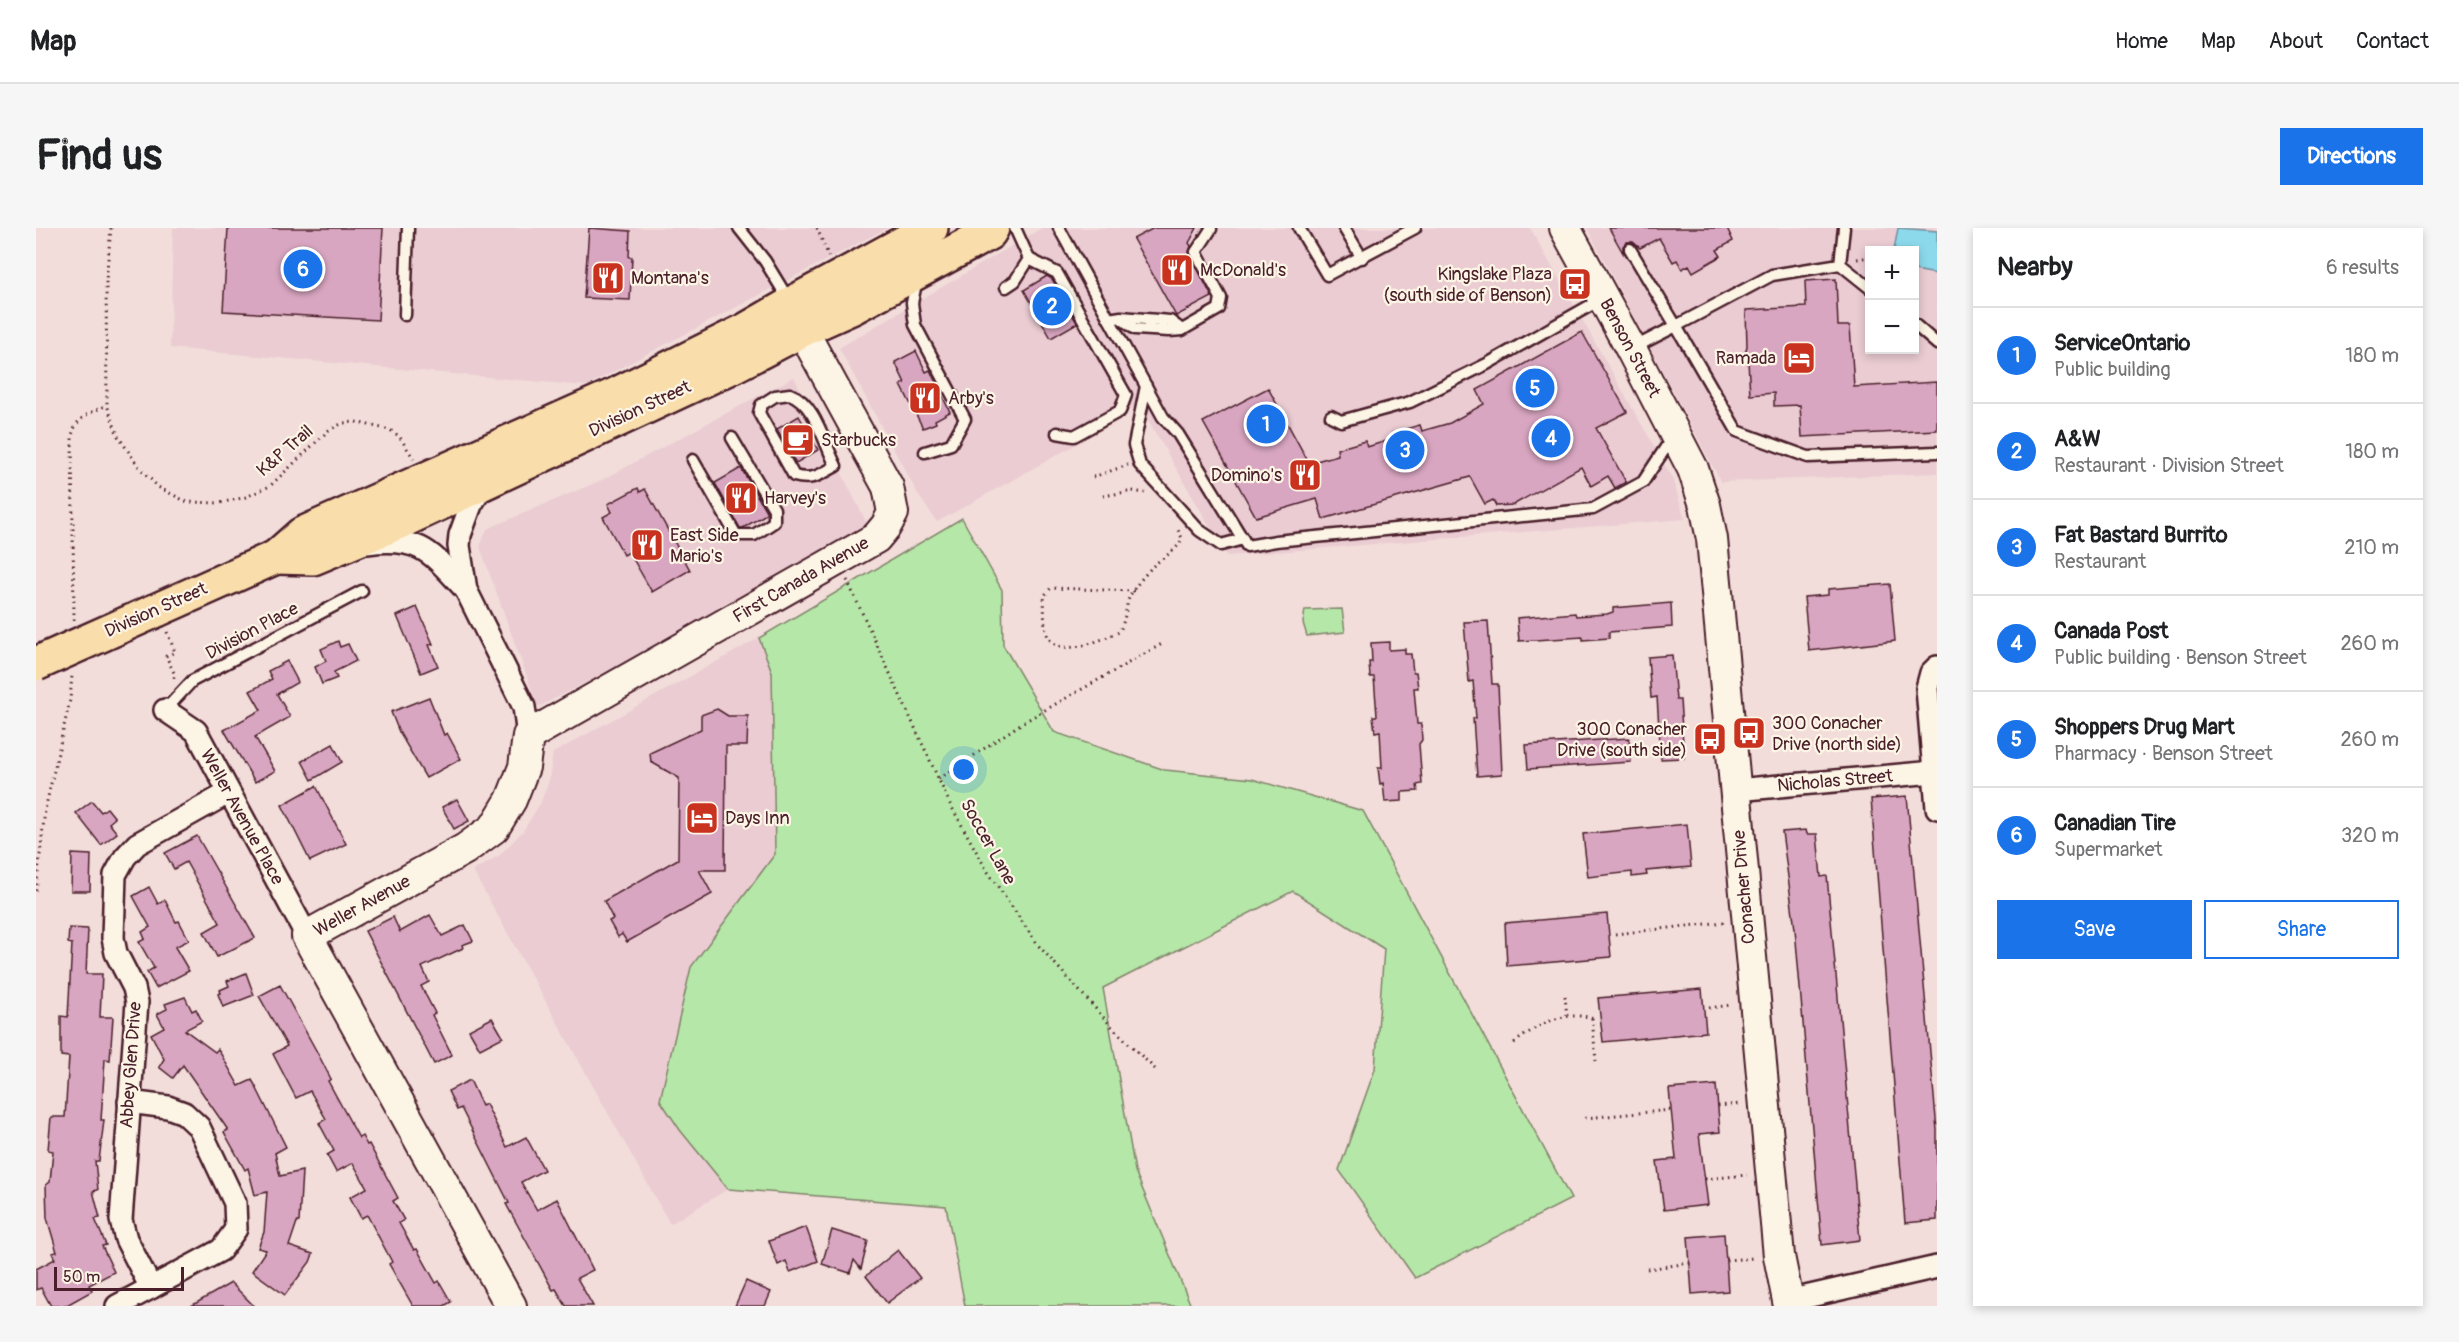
<!DOCTYPE html>
<meta charset="utf-8">
<style>
:root{--surface:#fff;--page:#f6f6f6;--text:#202124;--muted:#757577;--line:#e0e0e0;--accent:#1a73e8}
body{margin:0;font-family:Pangolin,sans-serif;background:var(--page);color:var(--text)}
.controls{position:absolute;right:18px;top:18px;display:grid;overflow:hidden;border-radius:0px;box-shadow:0 3px 9px #0003}
.controls button{width:54px;height:54px;display:grid;place-items:center;padding:0;border:0;border-bottom:2px solid var(--line);background:var(--surface);color:var(--text);font:30px sans-serif}
.scale{position:absolute;left:18px;bottom:15px;width:130px;box-sizing:border-box;padding-left:6px;border:3px solid #4a1f2b;border-top:0;font-size:16px;line-height:21px;white-space:nowrap;color:#4a1f2b;-webkit-text-stroke:4px #fcf5e5;paint-order:stroke}
.you{position:absolute;left:928px;top:542px;width:21px;height:21px;margin:-15px;border:4px solid #fff;border-radius:50%;background:#1a73e8;box-shadow:0 0 0 9px #1a73e833}
.badge{display:grid;place-items:center;width:39px;height:39px;border-radius:50%;background:var(--accent);color:#fff;font-size:20px;font-weight:700}
.pin{position:absolute;translate:-50% -50%;border:3px solid #fff;box-shadow:0 2px 6px #0006}
.list{margin:0;padding:0;list-style:none}
h2{display:flex;justify-content:space-between;align-items:center;height:78px;margin:0;padding:0 24px;font-size:26px}
h2 small{font-size:20px;font-weight:400;color:var(--muted)}
.list li{display:grid;grid-template-columns:39px 1fr auto;gap:18px;align-items:center;box-sizing:border-box;height:96px;padding:0 24px;border-top:2px solid var(--line)}
.list b{display:block;font-size:22px;white-space:nowrap}
.list p{margin:0;font-size:20px;white-space:nowrap;color:var(--muted)}
.list em{font-size:20px;font-style:normal;color:var(--muted)}
.actions{display:flex;gap:12px;padding:18px 24px}
.actions a{flex:1;padding:14px 0;border:2px solid var(--accent);border-radius:0px;text-align:center;font-size:21px;color:var(--accent)}
.actions .main{background:var(--accent);color:#fff}
.map{position:relative;flex:none;width:1901px;height:1078px;overflow:hidden;border-radius:0px}
header{display:flex;align-items:center;gap:36px;box-sizing:border-box;height:84px;padding:0 30px;background:var(--surface);border-bottom:2px solid var(--line)}
header strong{font-size:28px}
nav{display:flex;gap:33px;margin-inline-start:auto;font-size:21px}
.intro{display:flex;align-items:center;justify-content:space-between;box-sizing:border-box;height:144px;padding:0 36px}
h1{margin:0;font-size:42px}
.button{padding:15px 27px;border-radius:0px;background:var(--accent);color:#fff;font-size:21px;font-weight:700}
main{display:flex;gap:36px;padding:0 36px}
aside{flex:1;background:var(--surface);border-radius:0px;box-shadow:0 3px 9px #0003}
.map>svg:first-child{display:block}
</style>
<header>
<strong>Map</strong>
<nav><a>Home</a><a>Map</a><a>About</a><a>Contact</a></nav>
</header>
<div class="intro"><h1>Find us</h1><a class="button">Directions</a></div>
<main>
<div class="map">
<svg width="1901" height="1078" viewBox="0 0 1901 1078">
<rect width="100%" height="100%" fill="#f2ddda"/>
<filter id="ink" filterUnits="userSpaceOnUse"><feTurbulence type="fractalNoise" baseFrequency=".0167" numOctaves="2"/><feDisplacementMap in="SourceGraphic" scale="12" xChannelSelector="R" yChannelSelector="G"/><feConvolveMatrix kernelMatrix="1 2 1 2 8 2 1 2 1" color-interpolation-filters="sRGB"/></filter>
<g filter="url(#ink)">
<g fill="#eaccd2" fill-rule="evenodd">
<path d="M137 0H851L550 158 134 120Z"/>
<path d="M1006 0H1494L1636 250 1649 291 1191 328 1104 178 1074 188 1039 217 901 294 883 268 803 120Z"/>
<path d="M1551 0H1901V245L1685 254ZM1834 22H1878V122H1834Z"/>
<path d="M758 149 837 308 502 479 444 319 451 301 566 252Z"/>
<path d="M723 410 736 444 739 626 655 739 624 872 692 961 634 996 437 643 464 627 487 603 504 576 513 553 517 525Z"/>
</g>
<g fill="#b5e7a8" stroke="#80836a" stroke-width="1.5">
<path d="M926 290 966 362 967 417 1018 504 1129 542 1216 551 1327 583 1535 971 1379 1050 1303 942 1339 841 1348 721 1257 663 1067 760 1099 943 1155 1078H929L910 978 692 961 644 902 624 872 655 739 739 626 736 444 723 410Z"/>
<path d="M1306 381 1309 404 1271 408 1267 395 1269 382Z"/>
</g>
<path fill="#8cd9eb" stroke="#728f9e" stroke-width="1.5" d="M1862 0 1901 3V46L1879 42 1878 22H1858Z"/>
<g fill="#d9a6c1" stroke="#4a1f2b" stroke-width="1.5">
<path d="M192 0H347L342 92 187 83Z"/>
<path d="M553 0 594 3 593 29H596L594 72 548 70Z"/>
<path d="M1118 0H1161L1153 15 1155 18 1153 24 1176 69 1140 88 1097 11Z"/>
<path d="M1573 0H1691L1697 13 1681 22 1685 28 1657 44 1653 37 1646 41 1641 32 1637 34 1623 10 1604 20 1597 14H1591L1587 18V25Z"/>
<path d="M1011 48 1016 51 1041 95 1015 110 988 62Z"/>
<path d="M1800 51 1802 98H1814L1818 159 1901 154V202L1766 209 1764 177 1738 178V165L1714 167 1712 133 1709 125 1711 118 1710 82 1770 79 1769 53Z"/>
<path d="M1546 104 1591 184 1560 200 1590 254 1579 260 1572 248 1555 258 1545 239 1477 277 1460 278 1457 272 1449 276 1434 249 1287 291 1281 271 1220 289 1167 194 1232 160 1273 235 1302 227 1301 221 1329 213 1331 219 1357 211 1356 205 1384 197 1386 203 1414 195 1448 176 1441 162Z"/>
<path d="M880 123 890 144 894 142 914 184 899 192 900 195 887 200 865 157 869 155 859 134Z"/>
<path d="M763 188 782 222 760 235 741 201Z"/>
<path d="M705 240 730 283V286L707 300H704L679 255Z"/>
<path d="M602 260 604 264 609 261 654 342 616 364 593 324 588 327 567 289 576 284 572 276Z"/>
<path d="M1854 356 1859 413 1773 423 1768 369 1792 367V361Z"/>
<path d="M1635 375 1636 399 1573 404V410L1547 412V409L1483 413 1481 390 1539 385 1540 388 1571 386 1577 384V380Z"/>
<path d="M381 379 397 416 393 417 402 438 385 445 361 388Z"/>
<path d="M1452 393 1456 456H1462L1466 546 1441 548 1437 490H1440L1437 453 1433 454 1428 394Z"/>
<path d="M302 413 304 419 312 416 320 433 298 444 301 450 286 456 279 439 290 433 285 421Z"/>
<path d="M1353 414V422L1369 421V426H1375L1377 444H1380L1382 460H1378L1381 496H1385L1386 512 1383 516 1386 556 1381 557 1382 563 1366 564V573L1349 574 1347 555 1344 556 1342 540H1346L1344 503 1339 504 1337 488H1341L1338 449H1334L1333 434H1336L1335 415Z"/>
<path d="M1636 427 1640 472H1644L1648 530 1625 531 1621 469 1615 470 1612 429Z"/>
<path d="M251 433 262 454 241 466 254 489 219 509 239 543 219 554 188 502 225 482 214 463 236 451 232 443Z"/>
<path d="M393 469 408 507 411 505 425 531 390 550 363 504 355 484Z"/>
<path d="M681 481 692 488H712L711 518H690L689 642H663L676 666 591 714 586 706 582 709 573 693 577 691 568 673 642 631 643 550 615 534 614 525 665 501V487Z"/>
<path d="M1593 510 1595 534 1492 541 1490 517Z"/>
<path d="M297 516 306 534 276 552 266 533Z"/>
<path d="M280 558 310 616 274 633 246 577Z"/>
<path d="M1871 568 1901 902V992L1869 995 1835 571Z"/>
<path d="M421 571 433 593 418 601 406 579Z"/>
<path d="M56 573 65 584 71 580 79 590 73 595 81 605 65 617 40 585Z"/>
<path d="M1651 596 1655 639 1610 643 1611 647 1596 649V644L1552 649 1547 606Z"/>
<path d="M1770 602 1771 606H1781L1785 649 1791 648 1824 1012 1786 1017 1759 701 1746 604Z"/>
<path d="M161 608 219 710 181 729 168 704 184 695 150 634 138 641 129 625Z"/>
<path d="M36 626 55 627 54 663H35Z"/>
<path d="M113 659 122 676 129 672 140 694 143 693 153 712 139 719 153 743 120 760 111 744 118 740 103 714 109 711 106 704 114 699 97 668Z"/>
<path d="M1571 686 1575 729 1471 738 1469 695Z"/>
<path d="M394 687 406 708 429 697 437 713 426 717 427 720 386 739 393 754 385 758 399 785 396 787 416 827 398 836 329 703 357 689 364 704Z"/>
<path d="M33 700 52 701 50 746H66L64 789H77L74 832 69 831 65 892H68L63 933H59L62 962 57 963 64 990 59 991 70 1017 66 1018 78 1044 53 1057 56 1063 29 1078H15L5 1060 0 1062V1041L19 1031 16 1025 21 1024 11 990 10 957 14 954 17 923 12 922 15 889H29L33 829 25 828V788L32 789 36 716 32 715Z"/>
<path d="M210 745 218 767 187 779 182 766 185 765 184 762 193 758 191 753Z"/>
<path d="M244 757 281 824 295 851 292 853 323 910 326 908 331 917 333 916 362 970 357 973 368 992 363 995 378 1022 381 1021 400 1055 403 1053 415 1074 408 1078H377L353 1036 356 1034 331 987 325 990 314 969 331 960 317 935 300 944 291 927 298 923 283 895 290 891 274 863 260 870 237 826 251 818 223 768Z"/>
<path d="M1666 761 1670 804 1567 814 1562 770Z"/>
<path d="M149 769 156 783 160 781 166 793 149 802 179 824 182 821 203 858 216 852 219 857 250 919 239 925 244 948 266 943 263 994H261L253 1018 277 1026 274 1034 249 1067 216 1043 230 1022 222 1020 228 1004 231 964 219 967 212 940 209 942 188 904 192 902 147 837 137 850 123 839 128 831 115 806 128 799 121 786 131 781 129 776Z"/>
<path d="M456 790 467 809 444 821 433 802Z"/>
<path d="M434 852 446 878 450 876 471 919 490 909 508 942 485 954 501 982 521 971 557 1042 541 1050 557 1078H530L520 1061 517 1062 493 1018 470 976 473 975 425 880 421 882 412 863Z"/>
<path d="M1680 857 1684 904 1663 906 1672 977 1628 982 1621 933 1640 931 1633 861Z"/>
<path d="M770 999 782 1033 754 1044 750 1033 742 1037 733 1013Z"/>
<path d="M796 1002 832 1013 825 1041 818 1032 814 1045 786 1036Z"/>
<path d="M1688 1006 1692 1063 1656 1066 1652 1009Z"/>
<path d="M862 1022 884 1050 851 1075 830 1048Z"/>
<path d="M710 1053 735 1064 729 1078H699Z"/>
<path d="M195 1055 218 1078H155Z"/>
</g>
<g fill="none" stroke-linecap="round" stroke-linejoin="round">
<g stroke="#4a1f2b" stroke-width="15">
<g id="lane">
<path d="M703 0 729 33 754 74"/>
<path d="M1023 0 1127 189 1142 206 1211 318 1240 313 1557 281 1607 254 1636 210"/>
<path d="M1263 0 1291 47 1379 0"/>
<path d="M1308 0 1326 30"/>
<path d="M1594 21 1640 98 1736 47 1804 36 1808 0"/>
<path d="M993 31 1021 45 1090 167 1084 183 1038 208 1021 205"/>
<path d="M1804 36 1834 60"/>
<path d="M881 50 876 75 879 97 929 191 915 216 889 224"/>
<path d="M970 59 979 53 993 31 979 0"/>
<path d="M369 87 372 0"/>
<path d="M1085 90 1099 101 1133 103 1146 102"/>
<path d="M1073 91 1085 89 1134 93 1146 102 1183 81 1185 70 1160 24 1175 1"/>
<path d="M1878 96 1901 116"/>
<path d="M1597 120 1640 98 1701 203 1772 229 1901 224"/>
<path d="M1110 158 1098 217 1104 237 1163 302 1185 317 1207 311"/>
<path d="M754 166C779 175 788 215 800 238 784 247 776 253 758 248L723 185 725 177 739 168Z"/>
<path d="M1295 188 1305 193 1374 174 1451 136 1564 72"/>
<path d="M657 232 700 307H718L738 294V281L696 210"/>
<path d="M129 482 156 453 326 363"/>
</g>
</g>
<g stroke="#4a1f2b" stroke-width="26">
<g id="street">
<path d="M448 256 435 277 424 307 423 318 430 362 488 479 492 508"/>
<path d="M331 315C386 308 395 325 430 362"/>
<path d="M1901 439 1895 445 1891 460 1901 580"/>
<path d="M129 482 160 503 271 708"/>
<path d="M1700 562 1898 544"/>
<path d="M115 1060 90 1011 85 992 101 774 98 760 80 725 77 710 79 647 89 629 101 616 192 565"/>
<path d="M1752 1073 1901 1039"/>
<path d="M81 1078 185 1022 200 1001 199 975 163 899 148 885 132 879 93 874"/>
</g>
</g>
<g stroke="#4a1f2b" stroke-width="34">
<g id="secondary">
<path d="M1529 0 1595 121 1657 241 1669 277 1676 311 1738 975 1743 1028 1753 1078"/>
<path d="M475 1078 271 708 429 621 458 600 475 572 488 539 492 508 840 310 850 298 857 285 852 259 776 120 757 80"/>
</g>
</g>
<g stroke="#4a1f2b" stroke-width="38">
<g id="primary">
<path d="M240 329 277 330 368 292 693 140 768 101 815 80 953 5 956 0"/>
<path d="M121 382 240 329 266 306 581 166 710 102 755 76 895 0"/>
</g>
</g>
<g stroke="#4a1f2b" stroke-width="3" stroke-dasharray="1.5 4.5" stroke-linecap="butt">
<path d="M75 0 70 52 71 177 82 208 103 239 122 259 151 274 184 275 210 269 234 258 293 202 307 195 320 194 354 202 363 208 378 231"/>
<path d="M781 0 793 29"/>
<path d="M1821 31 1834 29"/>
<path d="M1057 249 1092 237"/>
<path d="M1067 268 1096 263 1109 265"/>
<path d="M811 352 914 576 950 641 1002 717 1078 801 1119 841"/>
<path d="M1098 363 1015 360 1008 368C1009 379 1007 395 1011 406 1020 433 1065 412 1083 404 1089 394 1089 384 1092 373 1095 362 1109 347 1116 339 1126 329 1142 323 1146 310L1141 300"/>
<path d="M38 392 36 208C40 188 55 185 71 177"/>
<path d="M131 404 139 424 130 428 139 447 137 453"/>
<path d="M903 551 986 495 1126 416"/>
<path d="M0 663 9 582 34 472 36 447"/>
<path d="M1579 706 1688 694"/>
<path d="M1529 768 1531 789"/>
<path d="M1673 780 1695 777"/>
<path d="M1556 790 1560 833"/>
<path d="M1478 815C1505 795 1524 783 1559 790"/>
<path d="M1682 878 1705 876"/>
<path d="M1549 890 1635 882"/>
<path d="M1669 951 1711 947"/>
<path d="M1690 1032 1719 1030"/>
<path d="M1611 1041 1654 1035"/>
</g>
<use href="#lane" stroke="#fcf5e5" stroke-width="10"/>
<use href="#street" stroke="#fcf5e5" stroke-width="21"/>
<use href="#secondary" stroke="#fcf5e5" stroke-width="30"/>
<use href="#primary" stroke="#f9deab" stroke-width="33"/>
<g stroke="#4a1f2b" stroke-width="38" stroke-linecap="butt">
<path id="primary-bridge" d="M0 436 121 382"/>
</g>
<use href="#primary-bridge" stroke="#f9deab" stroke-width="33"/>
</g>
</g>
<defs>
<g id="restaurant-square" transform="scale(1.725)"><rect x="-9" y="-9" width="18" height="18" rx="4" fill="#c8321e" stroke="#fcf5e5"/><path d="M-5-6h1v4h1v-4h1v4h1v-4h1v5L-1.5 .5V6h-2V.5L-5-1ZM5-6V6H3V1.5H1.5Q1.5-4 5-6Z" fill="#fff"/></g>
<g id="bus-square" transform="scale(1.725)"><rect x="-9" y="-9" width="18" height="18" rx="4" fill="#c8321e" stroke="#fcf5e5"/><path d="M-5-6H5V4H4V6H2V4H-2V6H-4V4H-5ZM-3.5-4V0h7V-4ZM-3.5 1.2v1.5H-2V1.2ZM2 1.2v1.5H3.5V1.2Z" fill="#fff"/></g>
<g id="hotel-square" transform="scale(1.725)"><rect x="-9" y="-9" width="18" height="18" rx="4" fill="#c8321e" stroke="#fcf5e5"/><path d="M-6-4.5h1.5V1H6V5H4.5V3h-9V5H-6ZM-4 0a1.8 1.8 0 1 1 3.6 0ZM.5 0V-2.5h3Q6-2.5 6 0Z" fill="#fff"/></g>
<g id="cafe-square" transform="scale(1.725)"><rect x="-9" y="-9" width="18" height="18" rx="4" fill="#c8321e" stroke="#fcf5e5"/><path d="M-5.5-4.5H6V0H3Q3 3.5 0 3.5H-2.5Q-5.5 3.5-5.5 0ZM3-3.2v2h1.7v-2ZM-6 4.5H4V6H-6Z" fill="#fff"/></g>
</defs>
<g fill-rule="evenodd">
<use href="#restaurant-square" x="1141" y="42"/>
<use href="#restaurant-square" x="572" y="50"/>
<use href="#bus-square" x="1539" y="56"/>
<use href="#hotel-square" x="1763" y="130"/>
<use href="#restaurant-square" x="889" y="170"/>
<use href="#cafe-square" x="762" y="212"/>
<use href="#restaurant-square" x="1269" y="247"/>
<use href="#restaurant-square" x="705" y="270"/>
<use href="#restaurant-square" x="611" y="317"/>
<use href="#bus-square" x="1713" y="505"/>
<use href="#bus-square" x="1674" y="511"/>
<use href="#hotel-square" x="666" y="590"/>
</g>
<g text-anchor="middle" dominant-baseline="central" stroke-width="4.5" stroke-linejoin="round" paint-order="stroke">
<g font-size="18" fill="#4a1f2b" stroke="#fcf5e5" text-anchor="start">
<text x="1164" y="42">McDonald's</text>
<text x="1516" y="46" text-anchor="end">Kingslake Plaza<tspan x="1516" dy="21">(south side of Benson)</tspan></text>
<text x="595" y="50">Montana's</text>
<text x="1740" y="130" text-anchor="end">Ramada</text>
<text x="912" y="170">Arby's</text>
<text x="785" y="212">Starbucks</text>
<text x="1246" y="247" text-anchor="end">Domino's</text>
<text x="728" y="270">Harvey's</text>
<text x="634" y="307">East Side<tspan x="634" dy="21">Mario's</tspan></text>
<text x="1736" y="495">300 Conacher<tspan x="1736" dy="21">Drive (north side)</tspan></text>
<text x="1651" y="501" text-anchor="end">300 Conacher<tspan x="1651" dy="21">Drive (south side)</tspan></text>
<text x="689" y="590">Days Inn</text>
</g>
<g font-size="18" fill="#4a1f2b" stroke="#fcf5e5">
<text transform="translate(1594 120) rotate(62)">Benson Street</text>
<text transform="translate(604 181) rotate(-25)">Division Street</text>
<text transform="translate(249 223) rotate(-41)">K&amp;P Trail</text>
<text transform="translate(765 352) rotate(-30)">First Canada Avenue</text>
<text transform="translate(120 382) rotate(-24)">Division Street</text>
<text transform="translate(216 403) rotate(-28)">Division Place</text>
<text transform="translate(1799 553) rotate(-5)">Nicholas Street</text>
<text transform="translate(206 589) rotate(61)">Weller Avenue Place</text>
<text transform="translate(952 614) rotate(61)">Soccer Lane</text>
<text transform="translate(1708 659) rotate(-95)">Conacher Drive</text>
<text transform="translate(326 678) rotate(-29)">Weller Avenue</text>
<text transform="translate(95 837) rotate(-86)">Abbey Glen Drive</text>
</g>
</g>
</svg>
<div class="controls">
<button>+</button>
<button>−</button>
</div>
<div class="scale">50 m</div>
<div class="you"></div>
<div class="pin badge" style="left:1230px;top:196px">1</div>
<div class="pin badge" style="left:1016px;top:78px">2</div>
<div class="pin badge" style="left:1369px;top:222px">3</div>
<div class="pin badge" style="left:1515px;top:210px">4</div>
<div class="pin badge" style="left:1499px;top:160px">5</div>
<div class="pin badge" style="left:267px;top:41px">6</div>
</div>
<aside>
<h2>Nearby<small>6 results</small></h2>
<ul class="list">
<li><span class="badge">1</span><div><b>ServiceOntario</b><p>Public building</p></div><em>180 m</em></li>
<li><span class="badge">2</span><div><b>A&amp;W</b><p>Restaurant · Division Street</p></div><em>180 m</em></li>
<li><span class="badge">3</span><div><b>Fat Bastard Burrito</b><p>Restaurant</p></div><em>210 m</em></li>
<li><span class="badge">4</span><div><b>Canada Post</b><p>Public building · Benson Street</p></div><em>260 m</em></li>
<li><span class="badge">5</span><div><b>Shoppers Drug Mart</b><p>Pharmacy · Benson Street</p></div><em>260 m</em></li>
<li><span class="badge">6</span><div><b>Canadian Tire</b><p>Supermarket</p></div><em>320 m</em></li>
</ul>
<div class="actions"><a class="main">Save</a><a>Share</a></div>
</aside>
</main>
